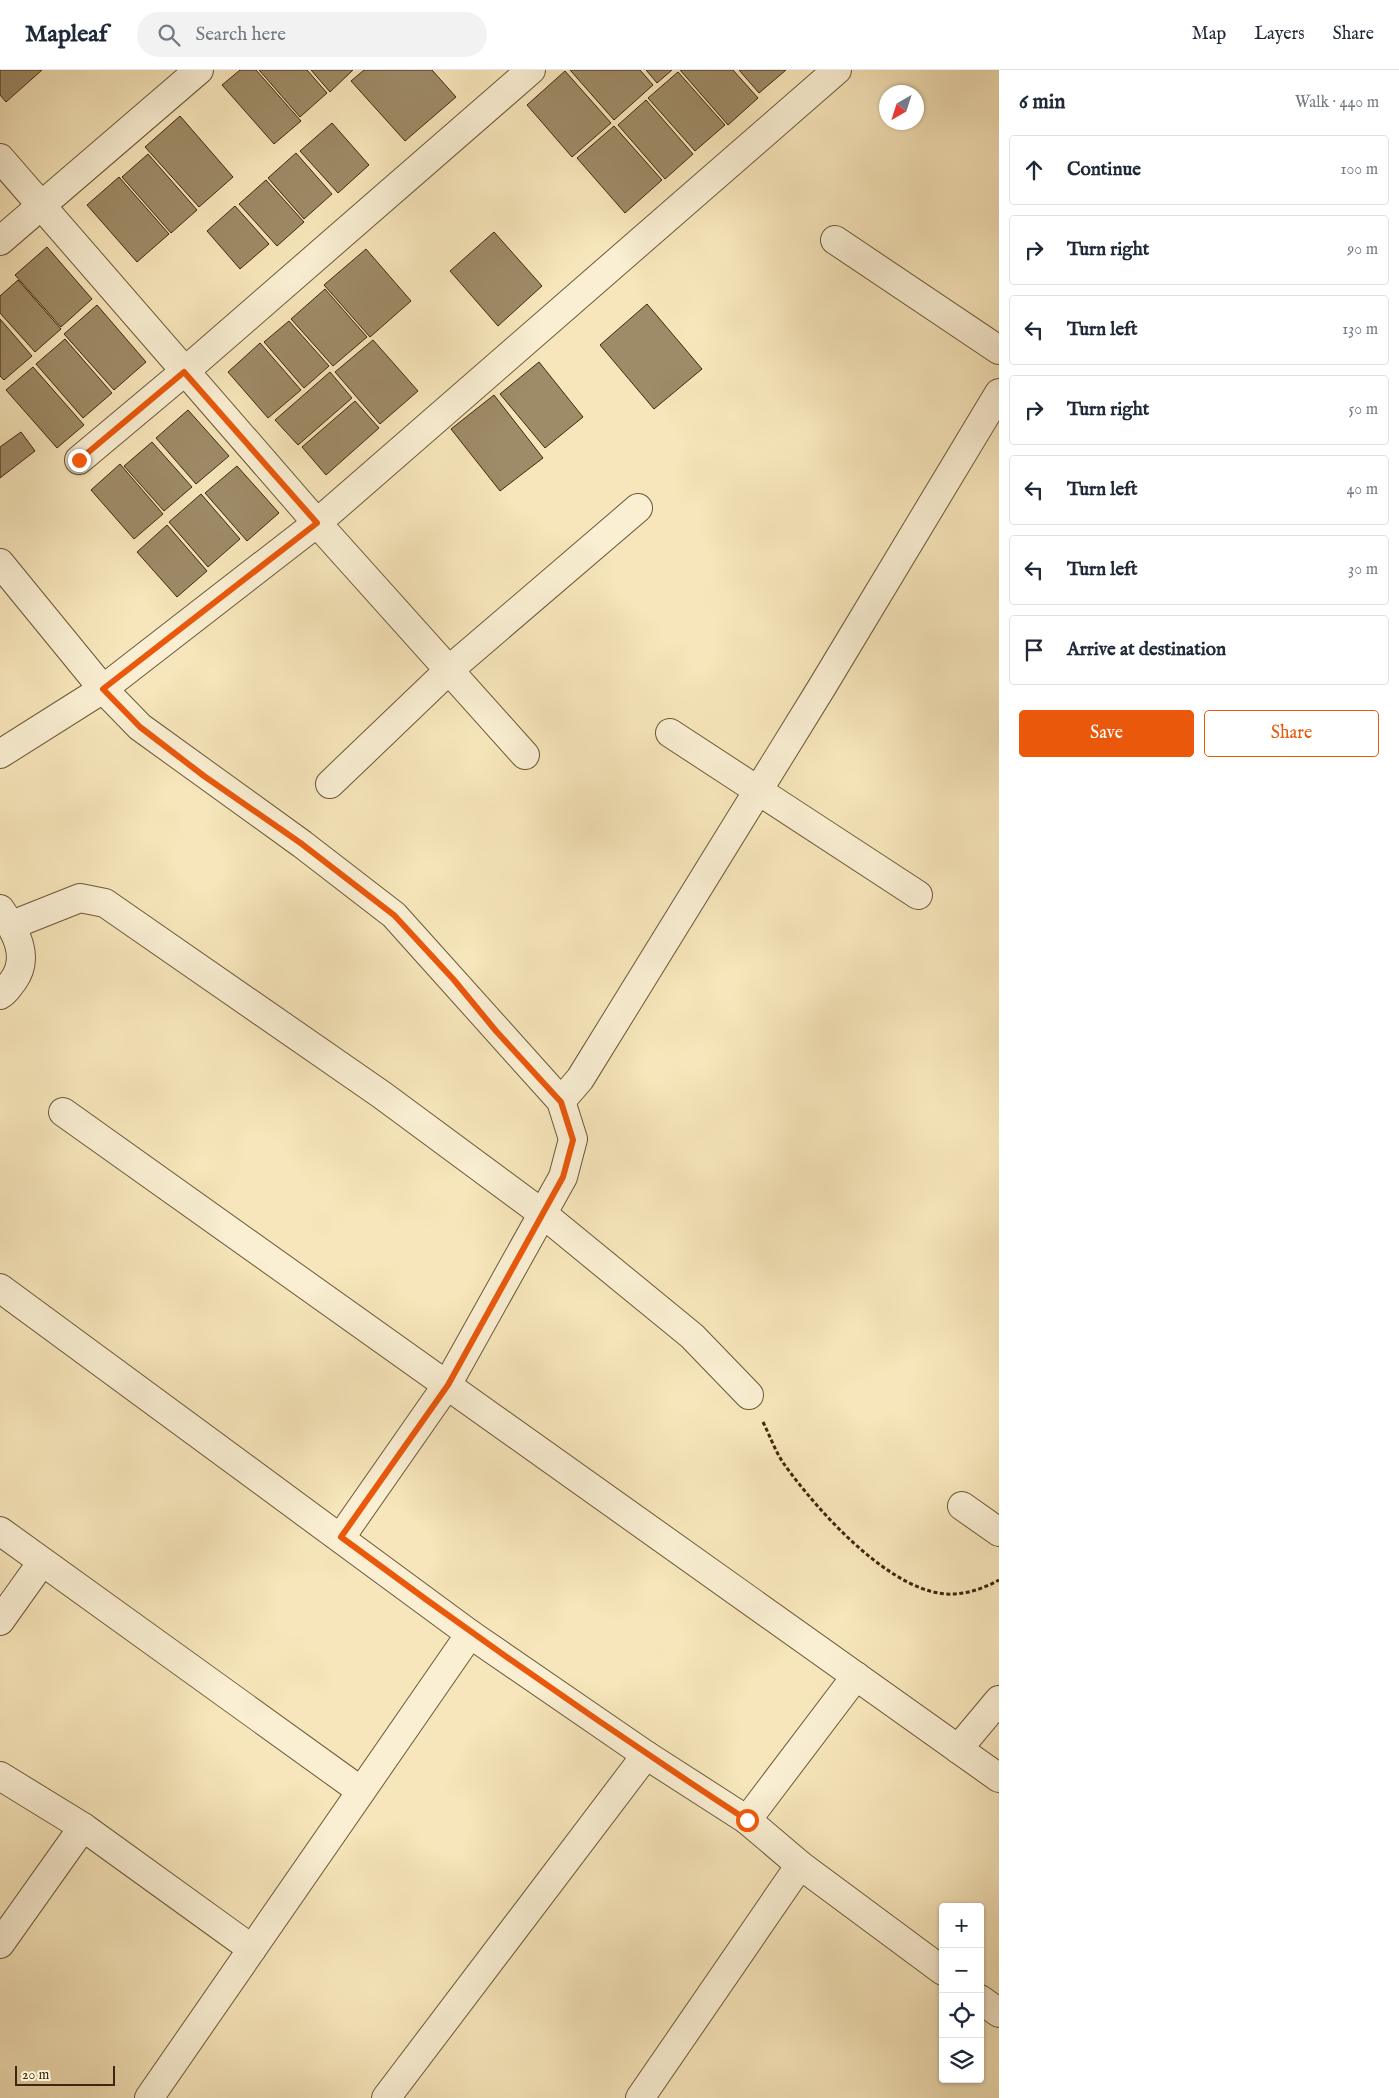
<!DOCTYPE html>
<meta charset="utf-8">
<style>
:root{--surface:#fff;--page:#f2f2f3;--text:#1f2937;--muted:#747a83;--line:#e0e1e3;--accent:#ea580c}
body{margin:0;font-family:"IM FELL English",serif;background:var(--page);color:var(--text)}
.controls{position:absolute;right:15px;bottom:15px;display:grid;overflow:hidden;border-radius:5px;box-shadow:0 1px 4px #0004}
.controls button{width:45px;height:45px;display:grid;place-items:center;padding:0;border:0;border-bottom:1px solid var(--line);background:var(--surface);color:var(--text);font:25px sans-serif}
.compass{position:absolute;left:879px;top:15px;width:45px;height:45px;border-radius:50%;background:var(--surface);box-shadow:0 1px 4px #0004;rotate:219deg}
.scale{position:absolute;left:15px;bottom:12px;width:100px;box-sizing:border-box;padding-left:5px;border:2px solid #3e280d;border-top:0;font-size:14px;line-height:18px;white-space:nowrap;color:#3e280d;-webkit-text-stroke:4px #faefd3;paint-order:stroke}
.stop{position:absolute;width:15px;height:15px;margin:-11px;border:4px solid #ea580c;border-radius:50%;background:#fff}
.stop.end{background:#ea580c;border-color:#fff;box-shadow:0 1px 5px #0008}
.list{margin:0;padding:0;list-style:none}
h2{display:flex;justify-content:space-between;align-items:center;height:65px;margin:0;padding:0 20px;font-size:21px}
h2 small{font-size:16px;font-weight:400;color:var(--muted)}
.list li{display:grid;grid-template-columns:32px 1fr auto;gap:15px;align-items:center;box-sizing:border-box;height:70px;margin:0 10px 10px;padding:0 10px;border:1px solid var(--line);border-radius:5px}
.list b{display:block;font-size:19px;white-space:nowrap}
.list em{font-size:16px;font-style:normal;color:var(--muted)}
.actions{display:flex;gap:10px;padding:15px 20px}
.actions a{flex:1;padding:11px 0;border:1px solid var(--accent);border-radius:5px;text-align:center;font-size:18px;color:var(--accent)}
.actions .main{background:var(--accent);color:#fff}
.icon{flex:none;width:28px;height:28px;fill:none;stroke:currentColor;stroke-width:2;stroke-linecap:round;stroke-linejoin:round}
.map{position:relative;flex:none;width:999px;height:2028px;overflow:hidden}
header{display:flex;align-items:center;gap:30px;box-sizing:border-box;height:70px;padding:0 25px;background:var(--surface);border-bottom:1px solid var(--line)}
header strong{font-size:24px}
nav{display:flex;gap:28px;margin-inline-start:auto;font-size:18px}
.search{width:350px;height:45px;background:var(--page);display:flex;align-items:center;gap:12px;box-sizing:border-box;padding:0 18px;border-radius:28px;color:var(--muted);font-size:19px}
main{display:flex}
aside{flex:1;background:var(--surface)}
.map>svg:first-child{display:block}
</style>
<header>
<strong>Mapleaf</strong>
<div class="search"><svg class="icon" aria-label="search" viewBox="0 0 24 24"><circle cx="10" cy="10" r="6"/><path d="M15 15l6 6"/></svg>Search here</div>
<nav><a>Map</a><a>Layers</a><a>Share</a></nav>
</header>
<main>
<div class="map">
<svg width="999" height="2028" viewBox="0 0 999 2028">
<rect width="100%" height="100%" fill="#f7e6bb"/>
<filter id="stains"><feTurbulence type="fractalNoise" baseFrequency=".004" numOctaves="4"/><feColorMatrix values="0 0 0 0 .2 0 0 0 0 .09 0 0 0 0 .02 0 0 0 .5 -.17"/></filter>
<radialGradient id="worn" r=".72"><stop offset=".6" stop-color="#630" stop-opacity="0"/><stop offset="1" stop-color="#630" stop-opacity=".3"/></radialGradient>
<g fill="#9e8b67" stroke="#3e280d">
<path d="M0 0H42L6 32 0 25Z"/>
<path d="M240 0H256L301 51 274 74 222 15Z"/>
<path d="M259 0H307L327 23 300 47Z"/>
<path d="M311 0H353L330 22Z"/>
<path d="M364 0H432L456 27 405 71 351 11Z"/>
<path d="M570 0H640L653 15 614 50Z"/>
<path d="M646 0H672L657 13Z"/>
<path d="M680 0H733L758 28 728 55Z"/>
<path d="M739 0H786L759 23Z"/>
<path d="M565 1 611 53 572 87 527 35Z"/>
<path d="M678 2 725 55 695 81 648 28Z"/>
<path d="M646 30 693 84 665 109 618 55Z"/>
<path d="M180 46 233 107 199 137 145 77Z"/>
<path d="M332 53 369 95 338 123 300 81Z"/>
<path d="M614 56 662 110 625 143 577 88Z"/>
<path d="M296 83 332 124 304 149 268 108Z"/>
<path d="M148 84 197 140 171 163 122 107Z"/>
<path d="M119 107 169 164 137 192 87 135Z"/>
<path d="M266 110 304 152 277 176 239 134Z"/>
<path d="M235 136 269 174 240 199 207 161Z"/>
<path d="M494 162 542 216 498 256 450 201Z"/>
<path d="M47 177 92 229 61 257 15 205Z"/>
<path d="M366 179 411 231 370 267 324 215Z"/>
<path d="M18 210 61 259 35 282 0 243V226Z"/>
<path d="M325 219 367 267 333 296 291 249Z"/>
<path d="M647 234 702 299 654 339 600 275Z"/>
<path d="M97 235 146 292 114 320 64 264Z"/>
<path d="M0 249 32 286 4 310 0 306Z"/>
<path d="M289 251 329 296 304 318 264 272Z"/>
<path d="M65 269 112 323 83 348 36 294Z"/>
<path d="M373 270 418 321 380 354 335 302Z"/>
<path d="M260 273 301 320 268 348 228 302Z"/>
<path d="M539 292 583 347 545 378 500 324Z"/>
<path d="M33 297 84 355 57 378 6 320Z"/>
<path d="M330 302 352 328 298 375 275 350Z"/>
<path d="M494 325 543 388 500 421 451 359Z"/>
<path d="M355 331 379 358 326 405 302 377Z"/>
<path d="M188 340 229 386 196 414 156 368Z"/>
<path d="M21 362 35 381 0 408V377Z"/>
<path d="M152 372 192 417 164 441 124 396Z"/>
<path d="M120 394 163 444 134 469 91 420Z"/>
<path d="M237 396 279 443 247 471 205 423Z"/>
<path d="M201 424 240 469 208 497 169 452Z"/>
<path d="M167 455 207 501 177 527 137 482Z"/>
</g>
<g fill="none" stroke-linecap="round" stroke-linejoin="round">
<g stroke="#6c5838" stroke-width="30">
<g id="minor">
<path d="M0 88 317 453 525 685"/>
<path d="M835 170 999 280"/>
<path d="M0 171 199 0"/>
<path d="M79 390 184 302 531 0"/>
<path d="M0 493 103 619 140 657 302 774 394 845 561 1031 573 1069 563 1107 447 1315 341 1467"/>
<path d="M670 663 918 825"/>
<path d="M0 684 103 619 317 453 837 0"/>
<path d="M330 714 449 600 638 438"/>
<path d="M0 839C15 860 31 887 13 911 9 916 6 922 0 925"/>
<path d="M12 855 80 828 105 833 382 1025 543 1144 692 1266 749 1325"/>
<path d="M561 1031 580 1009 822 617 999 323"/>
<path d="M63 1042 999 1708"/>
<path d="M0 1218 470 1564 646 1685 747 1750 800 1795 943 1901"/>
<path d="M962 1436 999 1462"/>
<path d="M0 1461 361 1721"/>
<path d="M0 1551 42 1492"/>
<path d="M958 1679 999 1630"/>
<path d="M0 1706 83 1757 252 1879"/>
<path d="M747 1750 856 1606"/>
<path d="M0 1874 83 1757"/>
<path d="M980 1929 999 1943"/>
<path d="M149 2028 470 1564"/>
<path d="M386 2028 646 1685"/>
<path d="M640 2028 800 1795"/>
</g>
</g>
<path stroke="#3e280d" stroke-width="3" stroke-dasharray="4 2.5" stroke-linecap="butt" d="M763 1352C770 1366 775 1381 784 1394 817 1440 894 1528 955 1524 971 1523 986 1517 999 1510"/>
<use href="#minor" stroke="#faefd3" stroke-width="28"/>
</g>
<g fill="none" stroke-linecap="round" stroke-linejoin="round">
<path stroke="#ea580c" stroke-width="6" d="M79 390 184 302 317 453 103 619 140 657 204 706 302 774 394 845 454 910 496 961 561 1032 573 1070 563 1107 448 1315 341 1467C474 1566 609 1660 747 1750"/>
</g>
<rect width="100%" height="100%" filter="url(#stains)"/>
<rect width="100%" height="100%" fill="url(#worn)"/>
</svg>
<div class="controls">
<button>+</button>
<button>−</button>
<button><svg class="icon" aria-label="locate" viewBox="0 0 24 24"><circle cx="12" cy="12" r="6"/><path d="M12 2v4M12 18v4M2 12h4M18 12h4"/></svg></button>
<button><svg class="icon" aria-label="layers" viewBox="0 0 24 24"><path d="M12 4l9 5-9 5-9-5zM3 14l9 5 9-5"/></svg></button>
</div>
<svg class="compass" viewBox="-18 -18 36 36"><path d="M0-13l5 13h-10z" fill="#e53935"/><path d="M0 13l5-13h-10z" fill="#747a83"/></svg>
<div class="scale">20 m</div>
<div class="stop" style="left:747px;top:1750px"></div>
<div class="stop end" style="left:79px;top:390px"></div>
</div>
<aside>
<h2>6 min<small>Walk · 440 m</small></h2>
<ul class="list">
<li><svg class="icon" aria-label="ahead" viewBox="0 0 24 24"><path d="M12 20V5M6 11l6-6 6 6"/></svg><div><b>Continue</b></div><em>100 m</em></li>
<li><svg class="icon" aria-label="right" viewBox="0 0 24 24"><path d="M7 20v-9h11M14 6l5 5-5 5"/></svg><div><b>Turn right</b></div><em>90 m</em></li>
<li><svg class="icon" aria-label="left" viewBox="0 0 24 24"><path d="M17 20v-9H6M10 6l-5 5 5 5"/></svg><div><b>Turn left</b></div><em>130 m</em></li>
<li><svg class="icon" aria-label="right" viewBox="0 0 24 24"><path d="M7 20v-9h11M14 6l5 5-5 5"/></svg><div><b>Turn right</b></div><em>50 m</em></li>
<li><svg class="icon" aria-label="left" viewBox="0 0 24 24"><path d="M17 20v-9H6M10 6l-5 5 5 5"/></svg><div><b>Turn left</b></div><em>40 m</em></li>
<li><svg class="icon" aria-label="left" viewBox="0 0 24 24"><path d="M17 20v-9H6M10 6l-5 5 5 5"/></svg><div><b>Turn left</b></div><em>30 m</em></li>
<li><svg class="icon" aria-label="arrive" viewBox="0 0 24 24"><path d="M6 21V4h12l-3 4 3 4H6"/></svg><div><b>Arrive at destination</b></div></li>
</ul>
<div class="actions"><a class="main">Save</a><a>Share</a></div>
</aside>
</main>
